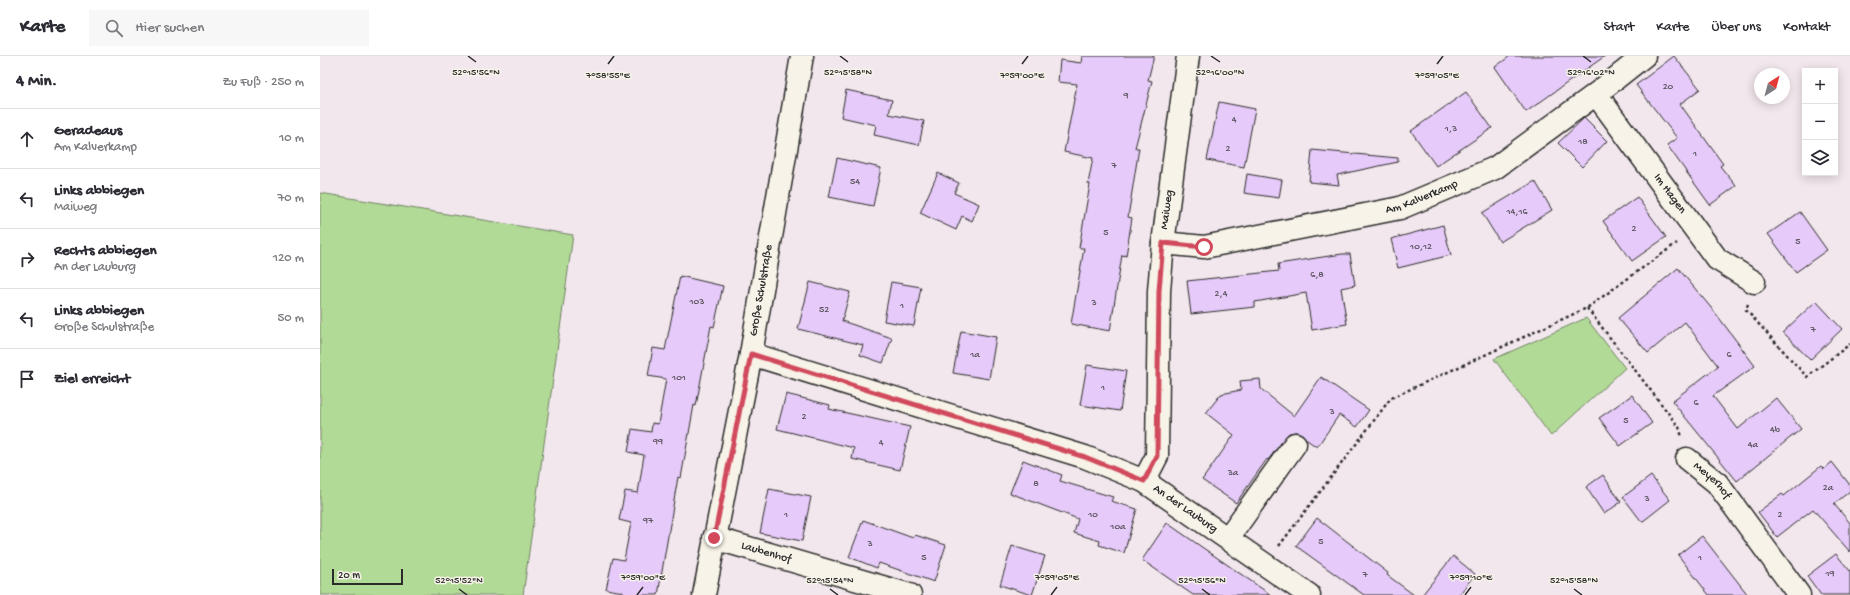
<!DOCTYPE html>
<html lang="de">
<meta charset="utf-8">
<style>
:root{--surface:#fff;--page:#f7f7f7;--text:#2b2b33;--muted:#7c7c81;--line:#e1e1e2}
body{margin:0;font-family:"Gochi Hand",sans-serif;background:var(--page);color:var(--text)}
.controls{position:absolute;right:12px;top:12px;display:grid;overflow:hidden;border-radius:0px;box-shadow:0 2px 10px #0003}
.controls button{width:36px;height:36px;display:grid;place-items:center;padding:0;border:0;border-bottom:1px solid var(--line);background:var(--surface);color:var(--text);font:20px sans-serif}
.compass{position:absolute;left:1434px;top:12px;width:36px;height:36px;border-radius:50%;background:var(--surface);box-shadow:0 2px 10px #0003;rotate:36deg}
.scale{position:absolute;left:12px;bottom:10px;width:71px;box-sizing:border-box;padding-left:4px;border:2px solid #2b2b2b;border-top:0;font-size:11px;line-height:14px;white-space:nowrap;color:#2b2b2b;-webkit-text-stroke:3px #f7f3e8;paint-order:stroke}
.stop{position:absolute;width:12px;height:12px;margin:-9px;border:3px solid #d1495b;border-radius:50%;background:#fff}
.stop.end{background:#d1495b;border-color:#fff;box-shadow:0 1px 4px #0008}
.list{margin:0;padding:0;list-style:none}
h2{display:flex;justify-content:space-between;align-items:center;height:52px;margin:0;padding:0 16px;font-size:17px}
h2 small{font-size:13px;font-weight:400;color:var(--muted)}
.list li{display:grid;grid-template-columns:26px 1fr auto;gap:12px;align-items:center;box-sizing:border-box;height:60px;padding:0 16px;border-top:1px solid var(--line)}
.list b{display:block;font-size:15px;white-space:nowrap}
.list p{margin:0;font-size:13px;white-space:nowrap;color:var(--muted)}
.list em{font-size:13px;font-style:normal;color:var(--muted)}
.icon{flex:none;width:22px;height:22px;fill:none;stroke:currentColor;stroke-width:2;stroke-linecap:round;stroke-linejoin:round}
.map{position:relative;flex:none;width:1530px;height:539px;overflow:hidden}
header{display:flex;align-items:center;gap:24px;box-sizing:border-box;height:56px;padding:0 20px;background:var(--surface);border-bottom:1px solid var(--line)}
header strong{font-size:19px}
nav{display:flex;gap:22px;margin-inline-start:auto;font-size:14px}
.search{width:280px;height:36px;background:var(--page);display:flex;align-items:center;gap:10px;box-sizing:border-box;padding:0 14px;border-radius:0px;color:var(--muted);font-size:15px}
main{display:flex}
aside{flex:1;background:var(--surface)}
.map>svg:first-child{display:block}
</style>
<header>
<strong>Karte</strong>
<div class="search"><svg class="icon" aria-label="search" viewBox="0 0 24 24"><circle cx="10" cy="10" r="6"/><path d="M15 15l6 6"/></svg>Hier suchen</div>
<nav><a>Start</a><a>Karte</a><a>Über uns</a><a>Kontakt</a></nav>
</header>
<main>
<aside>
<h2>4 Min.<small>Zu Fuß · 250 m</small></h2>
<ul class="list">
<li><svg class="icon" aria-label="ahead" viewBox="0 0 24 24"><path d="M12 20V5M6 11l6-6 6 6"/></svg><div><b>Geradeaus</b><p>Am Kalverkamp</p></div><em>10 m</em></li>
<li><svg class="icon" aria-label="left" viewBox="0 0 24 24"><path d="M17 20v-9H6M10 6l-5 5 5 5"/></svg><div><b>Links abbiegen</b><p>Maiweg</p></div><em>70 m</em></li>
<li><svg class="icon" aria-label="right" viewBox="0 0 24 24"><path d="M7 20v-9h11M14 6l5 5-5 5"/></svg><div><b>Rechts abbiegen</b><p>An der Lauburg</p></div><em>120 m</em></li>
<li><svg class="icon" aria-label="left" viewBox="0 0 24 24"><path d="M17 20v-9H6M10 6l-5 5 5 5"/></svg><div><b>Links abbiegen</b><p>Große Schulstraße</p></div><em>50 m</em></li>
<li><svg class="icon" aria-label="arrive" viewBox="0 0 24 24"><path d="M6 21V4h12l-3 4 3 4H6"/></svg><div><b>Ziel erreicht</b></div></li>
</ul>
</aside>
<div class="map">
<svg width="1530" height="539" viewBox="0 0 1530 539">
<rect width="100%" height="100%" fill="#f2e7ed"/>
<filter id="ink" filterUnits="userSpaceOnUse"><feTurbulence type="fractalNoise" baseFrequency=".025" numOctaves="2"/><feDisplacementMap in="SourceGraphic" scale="8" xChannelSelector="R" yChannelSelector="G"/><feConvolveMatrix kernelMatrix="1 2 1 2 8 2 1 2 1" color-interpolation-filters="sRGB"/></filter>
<g filter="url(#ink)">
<g fill="#b2da97" stroke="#6e8261">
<path d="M0 137 253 179 203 539H0Z"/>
<path d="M1266 262 1305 312 1231 380 1174 303Z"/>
</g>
<g fill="#e6caf9" stroke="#2b2b2b">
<path d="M762 0H834L828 24 832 25 815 92H819L808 161 812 162 806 200 802 199 790 275 751 268 764 192H759L770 128H768L773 102 744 96 757 28 738 26 740 4 761 7Z"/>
<path d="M1190 0H1285L1206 56 1175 11Z"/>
<path d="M1354 0 1380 33 1360 48 1403 108 1400 110 1416 130 1390 149 1347 89 1357 82 1316 29Z"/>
<path d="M526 34 572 44 569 58 604 65 599 89 554 79 556 69 521 61Z"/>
<path d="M1146 36 1172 72 1116 110 1091 75Z"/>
<path d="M899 46 935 53 924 111 887 104Z"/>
<path d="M1264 62 1287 85 1262 111 1238 87Z"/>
<path d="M992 94 1078 102V106L1017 119 1019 129 989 126Z"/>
<path d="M517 102 561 112 553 150 509 141Z"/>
<path d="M618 117 639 127 634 137 659 148 652 165 642 160 636 174 600 157Z"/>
<path d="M927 118 962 124 959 142 924 137Z"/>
<path d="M1215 125 1232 154 1180 186 1162 157Z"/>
<path d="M1317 141 1346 181 1312 205 1283 165Z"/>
<path d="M1480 156 1507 194 1476 216 1448 178Z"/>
<path d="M1123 169 1131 199 1078 212 1071 183Z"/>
<path d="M1022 198H1030L1035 229 1021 232 1027 268 992 274 986 237 935 246V251L871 258 867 225 959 215 958 208Z"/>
<path d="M1358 212 1397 259 1435 310 1393 340 1418 373 1456 342 1481 373 1417 425 1352 345 1398 310 1365 266 1328 297 1298 262Z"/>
<path d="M360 220 403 230 394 271 391 270 376 350 374 349 361 422 358 421 338 539H302L303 536 286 533 293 502 304 504 311 467 299 464 305 435 318 437 324 399 308 396 312 373 331 376 332 367 338 368 346 323 328 320 333 292 345 294Z"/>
<path d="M490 226 530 236 522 265 572 282 563 307 540 299 543 289 478 273Z"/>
<path d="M571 226 601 231 594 270 564 265Z"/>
<path d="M1496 245 1522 273 1490 304 1463 276Z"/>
<path d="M641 275 676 281 669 323 633 317Z"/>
<path d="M767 309 806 315 800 355 760 349Z"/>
<path d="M1001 321 1049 354 1037 371 1019 359 997 391 987 384 982 378 976 376 969 377 948 404 947 403 916 447 882 424 914 379 886 357 901 338 921 334 920 325 940 323 941 333 974 360Z"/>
<path d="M466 338 510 349 509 353 590 371 580 414 532 403 534 392 457 373Z"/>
<path d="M1312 339 1332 367 1300 390 1279 362Z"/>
<path d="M703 404 742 419 740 425 793 441 791 445 817 453 804 497 779 489 780 485 754 477 758 463 690 437Z"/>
<path d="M1512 406 1530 429V435L1514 448 1530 467V496L1493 453 1457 481 1438 456 1462 438 1464 440 1501 410 1504 413Z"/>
<path d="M1283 419 1301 446 1284 458 1266 431Z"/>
<path d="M1331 420 1350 444 1322 466 1303 441Z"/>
<path d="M449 433 491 441 482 485 440 477Z"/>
<path d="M997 462 1068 517 1067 519 1094 539H1044L976 490Z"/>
<path d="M543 464 593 482 595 479 626 489 614 526 559 507 557 512 529 501Z"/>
<path d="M847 467 951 539H873L822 504Z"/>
<path d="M1382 480 1428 539H1389L1358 499Z"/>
<path d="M692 490 725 500 712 539 680 529Z"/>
<path d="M1516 498 1530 515V539H1501L1487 520Z"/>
<path d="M1133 500 1155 518 1139 539H1102Z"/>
</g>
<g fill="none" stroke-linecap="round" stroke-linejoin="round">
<g stroke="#2b2b2b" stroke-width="25">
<g id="minor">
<path id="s1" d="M1276 38 1397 203 1434 226"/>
<path id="s2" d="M843 187 884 191 1080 152 1175 112 1276 38 1324 0"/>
<path id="s3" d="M431 298 765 401 824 425 989 539"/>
<path id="s4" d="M1367 403 1397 427 1479 539"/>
<path id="s5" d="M824 425 837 400 839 235 843 187 868 0"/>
<path id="s6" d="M394 482 590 539"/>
<path d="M908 482 975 388"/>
<path id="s7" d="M384 539 431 298 482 0"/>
</g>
</g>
<g stroke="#2b2b2b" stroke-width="2.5" stroke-dasharray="3 3" stroke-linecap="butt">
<path d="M1428 248 1426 254 1487 321 1530 288"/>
<path d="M1267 252 1359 371 1362 381"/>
<path d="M959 490 1071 342 1267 252 1357 187"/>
</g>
<use href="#minor" stroke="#f7f3e8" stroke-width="22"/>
</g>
</g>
<g fill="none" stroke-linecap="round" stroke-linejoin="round" filter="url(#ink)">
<path stroke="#d1495b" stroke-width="5" d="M394 482 431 298 765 401 824 425 837 400 839 235 843 187 884 191"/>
</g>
<path fill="none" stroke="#2b2b2b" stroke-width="1.5" d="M148 0 156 6M520 0 528 6M891 0 900 6M1263 0 1271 6M288 8 294 0M702 8 708 0M1117 8 1123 0M139 533 147 539M510 533 518 539M882 533 890 539M1254 533 1262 539M317 539 323 531M731 539 737 531M1145 539 1151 531"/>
<g text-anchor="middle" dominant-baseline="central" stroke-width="3" stroke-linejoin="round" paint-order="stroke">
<g font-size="10" fill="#5a535e">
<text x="1348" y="31">20</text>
<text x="806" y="40">9</text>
<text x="914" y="64">4</text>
<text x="1131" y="73">1,3</text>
<text x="1263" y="86">18</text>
<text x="908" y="93">2</text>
<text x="1375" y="98">1</text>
<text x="794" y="110">7</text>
<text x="535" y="126">54</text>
<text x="1197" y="156">14,16</text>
<text x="1314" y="173">2</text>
<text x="786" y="177">5</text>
<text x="1478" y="186">5</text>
<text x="1101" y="191">10,12</text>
<text x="997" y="219">6,8</text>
<text x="901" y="238">2,4</text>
<text x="377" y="246">103</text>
<text x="774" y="247">3</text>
<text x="582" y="250">1</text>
<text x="504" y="254">52</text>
<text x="1493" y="274">7</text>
<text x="655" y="299">1a</text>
<text x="1409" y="299">6</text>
<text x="359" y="322">101</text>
<text x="783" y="332">1</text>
<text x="1376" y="347">6</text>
<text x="1012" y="356">3</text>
<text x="484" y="361">2</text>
<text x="1306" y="365">5</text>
<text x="1455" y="374">4b</text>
<text x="338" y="386">99</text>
<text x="561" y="387">4</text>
<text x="1433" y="389">4a</text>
<text x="913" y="417">3a</text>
<text x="716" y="428">8</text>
<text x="1508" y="432">2a</text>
<text x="1327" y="443">3</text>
<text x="466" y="459">1</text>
<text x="773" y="459">10</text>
<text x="1460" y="459">2</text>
<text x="328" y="465">97</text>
<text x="798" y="471">10a</text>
<text x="1001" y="486">5</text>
<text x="550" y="488">3</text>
<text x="604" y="502">5</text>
<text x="1380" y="502">1</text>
<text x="1510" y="518">19</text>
<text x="1045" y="519">7</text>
</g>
<g font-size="12" fill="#2b2b2b" stroke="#f7f3e8">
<text stroke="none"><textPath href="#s1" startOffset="124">Im Hagen</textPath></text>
<text stroke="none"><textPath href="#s2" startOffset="265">Am Kalverkamp</textPath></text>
<text stroke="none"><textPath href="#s5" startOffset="275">Maiweg</textPath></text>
<text stroke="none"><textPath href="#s7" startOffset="310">Große Schulstraße</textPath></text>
<text stroke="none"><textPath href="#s4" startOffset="33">Meyerhof</textPath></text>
<text stroke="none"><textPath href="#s3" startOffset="463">An der Lauburg</textPath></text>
<text stroke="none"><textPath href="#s6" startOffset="54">Laubenhof</textPath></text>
</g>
</g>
<g font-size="10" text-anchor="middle" fill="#2b2b2b" stroke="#f7f3e8" stroke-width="3" stroke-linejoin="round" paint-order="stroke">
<text x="156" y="19">52°15'56"N</text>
<text x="528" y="19">52°15'58"N</text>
<text x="900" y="19">52°16'00"N</text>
<text x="1271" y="19">52°16'02"N</text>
<text x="288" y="22">7°58'55"E</text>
<text x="702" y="22">7°59'00"E</text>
<text x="1117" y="22">7°59'05"E</text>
<text x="323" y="524">7°59'00"E</text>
<text x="737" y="524">7°59'05"E</text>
<text x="1151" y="524">7°59'10"E</text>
<text x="139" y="527">52°15'52"N</text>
<text x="510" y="527">52°15'54"N</text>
<text x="882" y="527">52°15'56"N</text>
<text x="1254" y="527">52°15'58"N</text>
</g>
</svg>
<div class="controls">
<button>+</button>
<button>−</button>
<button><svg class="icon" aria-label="layers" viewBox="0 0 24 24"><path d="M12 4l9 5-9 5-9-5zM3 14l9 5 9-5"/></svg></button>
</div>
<svg class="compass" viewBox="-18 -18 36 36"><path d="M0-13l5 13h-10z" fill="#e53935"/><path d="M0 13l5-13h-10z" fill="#7c7c81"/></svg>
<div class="scale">20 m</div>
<div class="stop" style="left:884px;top:191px"></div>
<div class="stop end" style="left:394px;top:482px"></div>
</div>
</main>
